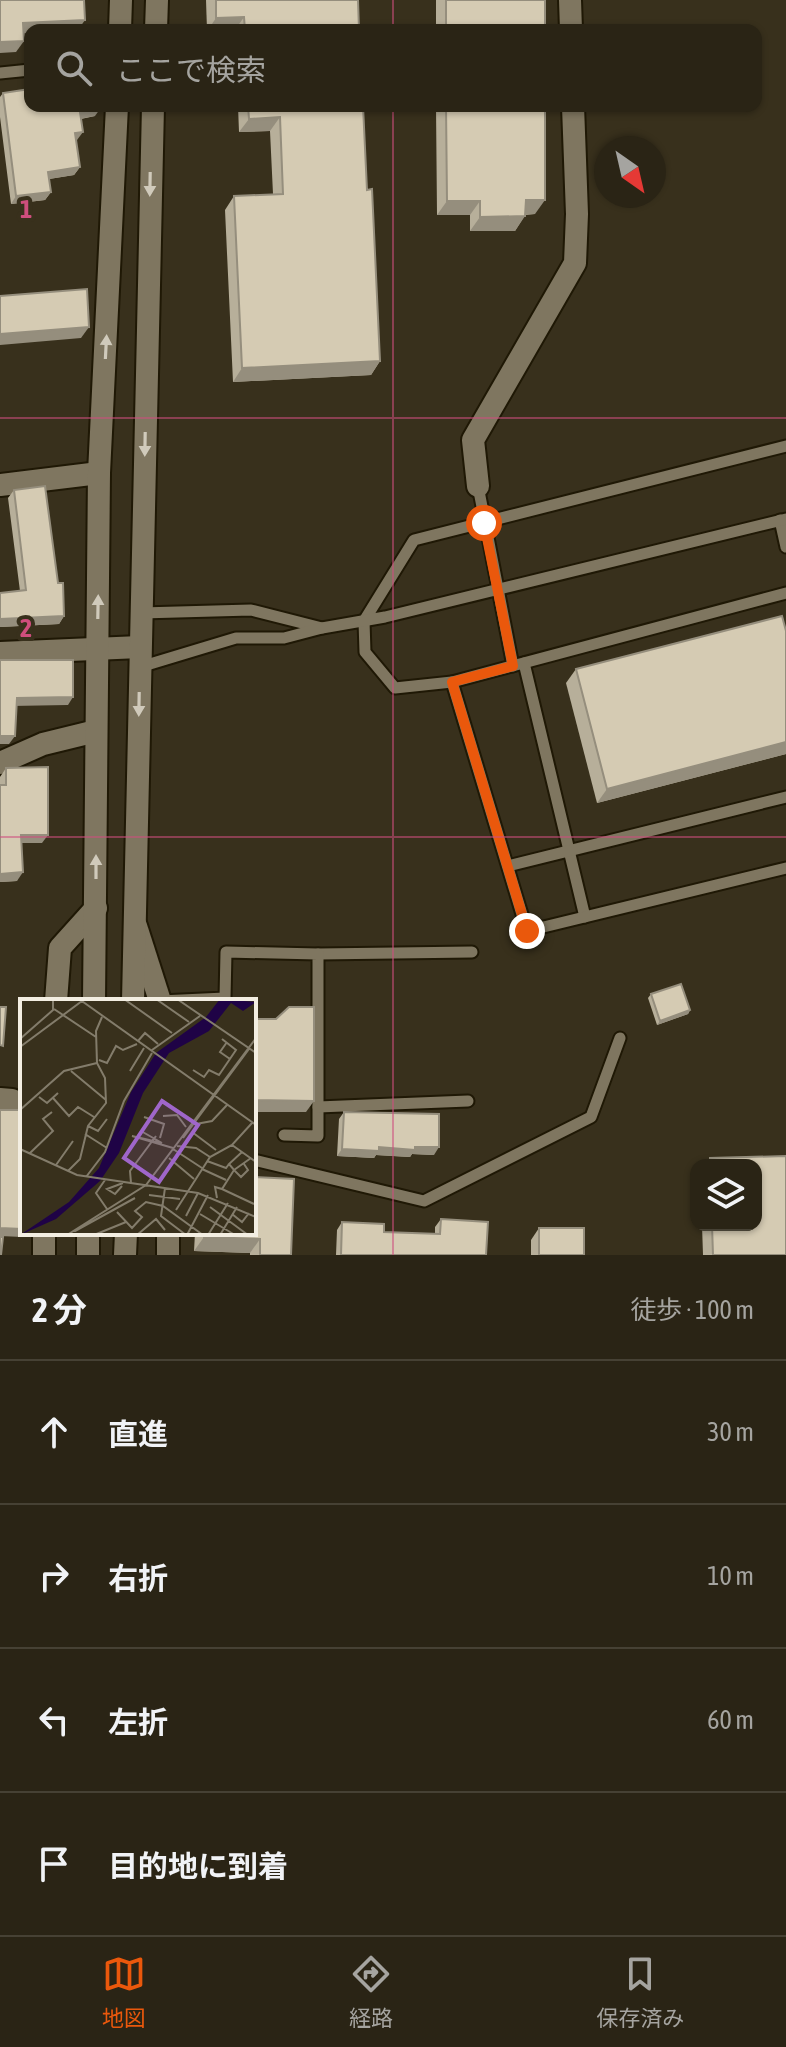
<!DOCTYPE html>
<html lang="ja">
<meta charset="utf-8">
<style>
:root{--surface:#2a2415;--page:#322c1e;--text:#f1f3f6;--muted:#a5a4a0;--line:#464134;--accent:#ea580c}
body{margin:0;font-family:"Asap Condensed","Noto Sans JP",sans-serif;background:var(--page);color:var(--text)}
.controls{position:absolute;right:24px;bottom:24px;display:grid;overflow:hidden;border-radius:16px;box-shadow:0 2px 6px #0004}
.controls button{width:72px;height:72px;display:grid;place-items:center;padding:0;border:0;border-bottom:2px solid var(--line);background:var(--surface);color:var(--text);font:40px sans-serif}
.compass{position:absolute;left:594px;top:136px;width:72px;height:72px;border-radius:50%;background:var(--surface);box-shadow:0 2px 6px #0004;rotate:146deg}
.stop{position:absolute;width:24px;height:24px;margin:-18px;border:6px solid #ea580c;border-radius:50%;background:#fff}
.stop.end{background:#ea580c;border-color:#fff;box-shadow:0 2px 8px #0008}
.list{margin:0;padding:0;list-style:none}
h2{display:flex;justify-content:space-between;align-items:center;height:104px;margin:0;padding:0 32px;font-size:34px}
h2 small{font-size:26px;font-weight:400;color:var(--muted)}
.list li{display:grid;grid-template-columns:52px 1fr auto;gap:24px;align-items:center;box-sizing:border-box;height:144px;padding:0 32px;border-top:2px solid var(--line)}
.list b{display:block;font-size:30px;white-space:nowrap}
.list em{font-size:26px;font-style:normal;color:var(--muted)}
.icon{flex:none;width:44px;height:44px;fill:none;stroke:currentColor;stroke-width:2;stroke-linecap:round;stroke-linejoin:round}
.map{position:relative;flex:none;width:786px;height:1255px;overflow:hidden}
.search{position:absolute;background:var(--surface);box-shadow:0 2px 6px #0004;left:24px;right:24px;top:24px;height:88px;display:flex;align-items:center;gap:20px;box-sizing:border-box;padding:0 28px;border-radius:16px;color:var(--muted);font-size:30px}
.sheet{height:680px;background:var(--surface)}
nav{display:flex;justify-content:space-around;align-items:center;box-sizing:border-box;height:112px;border-top:2px solid var(--line);background:var(--surface);font-size:22px;color:var(--muted)}
nav a{display:grid;justify-items:center;gap:4px}
nav .on{color:var(--accent)}
.map>svg:first-child{display:block}
</style>
<div class="map">
<svg width="786" height="1255" viewBox="0 0 786 1255">
<rect width="100%" height="100%" fill="#38301c"/>
<g fill="none" stroke-linecap="round" stroke-linejoin="round">
<g stroke="#1f1805" stroke-width="15">
<g id="service">
<path d="M0 73 30 70"/>
<path d="M786 446 414 540 364 621 365 652 395 688 452 682 786 593"/>
<path d="M478 486 513 666"/>
<path d="M780 520 786 547"/>
<path d="M141 613 251 610 322 628"/>
<path d="M524 663 585 917"/>
<path d="M140 667 236 638H284L322 628 385 617 786 519"/>
<path d="M452 682 527 931 786 868"/>
<path d="M508 866 786 797"/>
<path d="M318 954 472 952"/>
<path d="M160 1001 225 998 226 952 318 954V1136L284 1135"/>
<path d="M318 1107 468 1101"/>
<path d="M254 1160 424 1201 591 1117 620 1038"/>
</g>
</g>
<g stroke="#1f1805" stroke-width="26">
<g id="minor">
<path d="M570 0 571 30"/>
<path d="M0 485 99 473"/>
<path d="M478 486 473 440 575 263 577 214 573 106"/>
<path d="M0 653 140 647"/>
<path d="M0 763 43 744 96 731"/>
<path d="M136 926 160 1001"/>
<path d="M56 1001 60 948 96 908"/>
<path d="M0 1099 12 1100"/>
<path d="M168 1233V1255"/>
<path d="M44 1255V1233"/>
</g>
</g>
<g stroke="#1f1805" stroke-width="26">
<g id="tertiary">
<path d="M120 30 121 0"/>
<path d="M156 30 157 0"/>
<path d="M94 1001 99 473 117 106"/>
<path d="M133 1001 153 106"/>
<path d="M88 1255V1233"/>
<path d="M125 1255 126 1233"/>
</g>
</g>
<use href="#service" stroke="#7f7660" stroke-width="11"/>
<use href="#minor" stroke="#7f7660" stroke-width="22"/>
<use href="#tertiary" stroke="#7f7660" stroke-width="22"/>
</g>
<g fill="#b7af9a">
<path d="M206 0H358L359 30H207Z"/>
<rect x="436" y="0" width="109" height="30"/>
<path d="M3 93 95 116 81 119 77 140H76L80 167 74 175 49 179 51 192 45 200 11 204 0 117V97Z"/>
<path d="M238 106H363L367 190 380 361 371 375 233 382 225 210 234 196 273 194 270 131 239 132Z"/>
<path d="M436 106H545L535 214 525 215 515 231H470V215H437Z"/>
<path d="M14 490 58 583 64 616 59 624 0 627V593L20 591 8 498Z"/>
<path d="M786 631V754L597 803 566 683 576 669Z"/>
<path d="M6 768 42 843H21L17 881 0 882V777Z"/>
<path d="M651 994 690 1010 688 1014 657 1025 648 998Z"/>
<path d="M344 1112 434 1155 412 1154 410 1157 376 1155 374 1158 337 1156 339 1119Z"/>
<path d="M786 1156V1255H703L702 1225H756V1165H705L710 1158Z"/>
<path d="M441 1219 486 1255H336L337 1230 342 1222 384 1232 435 1234V1227Z"/>
<path d="M539 1228 584 1255H531V1240Z"/>
<path d="M195 1233H254L291 1255H250V1253L194 1251Z"/>
</g>
<g fill="#958e7d">
<path d="M244 17 235 30H208L216 18Z"/>
<path d="M85 20 78 30H30V33L15 34 23 23Z"/>
<path d="M24 41 16 52 0 53V42Z"/>
<path d="M100 109 95 116 74 120 80 112Z"/>
<path d="M280 117 270 131 239 132 249 119Z"/>
<path d="M83 132 77 140 69 141 75 133Z"/>
<path d="M80 167 74 175 43 180 48 172Z"/>
<path d="M51 192 45 200 11 204 16 196Z"/>
<path d="M526 200H545L535 214 516 215Z"/>
<path d="M447 201H480L470 215H437Z"/>
<path d="M525 216 515 231H470L480 217Z"/>
<path d="M89 327 81 338 0 345V334Z"/>
<path d="M380 361 371 375 233 382 242 368Z"/>
<path d="M64 616 59 624 0 627V619Z"/>
<path d="M73 697 68 705 11 706 17 698Z"/>
<path d="M0 736H15L9 744H0Z"/>
<path d="M786 742V754L597 803 607 789Z"/>
<path d="M21 835H48L42 843H15Z"/>
<path d="M23 872 17 881 0 882V874Z"/>
<path d="M690 1010 688 1014 657 1025 660 1021Z"/>
<path d="M254 1100 314 1101 306 1112H254Z"/>
<path d="M379 1147H439L434 1155 412 1154 410 1157 376 1155 374 1158 337 1156 342 1149Z"/>
<path d="M0 1228 22 1229V1233H25L22 1237 0 1236Z"/>
<path d="M204 1237 260 1239 250 1253 194 1251Z"/>
</g>
<g fill="#d5cbb3" stroke="#958e7d" stroke-width="2">
<path d="M0 0H84L85 20 23 23 24 41 0 42Z"/>
<path d="M216 0H358L359 30H245L244 17 216 18Z"/>
<rect x="446" y="0" width="99" height="30"/>
<path d="M30 89V106H100V109L80 112 83 132 75 133 80 167 48 172 51 192 16 196 3 93Z"/>
<path d="M248 106H363L367 190 372 189 380 361 242 368 234 196 283 194 280 117 249 119Z"/>
<path d="M446 106H545V200H526L525 216 480 217V201H447Z"/>
<path d="M87 289 89 327 0 334V296Z"/>
<path d="M45 486 58 583H63L64 616 0 619V593L26 590 14 490Z"/>
<path d="M782 616 786 631V742L607 789 576 669Z"/>
<path d="M0 660H73V697L17 698 15 736H0Z"/>
<path d="M48 767V835H21L23 872 0 874V785H6V768Z"/>
<path d="M681 984 690 1010 660 1021 651 994Z"/>
<path d="M0 1007H6L3 1046 0 1045Z"/>
<path d="M289 1007H314V1101L254 1100V1019H276Z"/>
<path d="M0 1110H19L22 1229 0 1228Z"/>
<path d="M344 1112 439 1114V1147H415V1150L379 1147V1151L342 1149Z"/>
<path d="M786 1156V1255H713L712 1225H756V1165H710V1158Z"/>
<path d="M254 1177 294 1179 291 1255H260V1239L204 1237V1233H254Z"/>
<path d="M441 1219 488 1222 486 1255H341L342 1222 384 1224V1232L440 1234Z"/>
<rect x="539" y="1228" width="45" height="27"/>
<path d="M0 1237H3L1 1255H0Z"/>
</g>
<defs><path id="oneway-solid" d="M-6-.8H1V-3.2L6.5 0L1 3.2V.8H-6Z" transform="scale(2)"/></defs>
<g fill="#d0cabb">
<use href="#oneway-solid" transform="translate(150 184) rotate(91)"/>
<use href="#oneway-solid" transform="translate(106 347) rotate(-87)"/>
<use href="#oneway-solid" transform="translate(145 444) rotate(91)"/>
<use href="#oneway-solid" transform="translate(98 607) rotate(-89)"/>
<use href="#oneway-solid" transform="translate(139 704) rotate(91)"/>
<use href="#oneway-solid" transform="translate(96 867) rotate(-90)"/>
</g>
<g fill="none" stroke-linecap="round" stroke-linejoin="round">
<path stroke="#ea580c" stroke-width="10" d="M484 523 513 666 452 682 527 931"/>
</g>
<path fill="none" stroke="#ce4e7d" stroke-width="2" stroke-opacity="0.55" d="M393 0V30M393 106V1255M0 418H786M0 837H786"/>
<g transform="translate(20 999)">
<rect width="236" height="236" fill="#38301c"/>
<path d="M200 0 236 3 223 12 211 4 189 32 149 54 123 94 99 154 80 182 36 220 0 236 49 203 79 169 111 93 136 54 186 18Z" fill="#1f0346"/>
<path fill="none" stroke="#837c6b" stroke-width="2" d="M59 0 236 126M104 0 152 34M136 0 169 23M157 0 236 54M34 10 76 38M0 40 33 11V0M118 42 125 34 138 45M207 43 200 53 210 60M0 48 62 2M132 51 180 17M79 61 87 64 96 47 103 51 117 45M173 71 184 78 189 71 199 76 216 51 202 40M51 72 86 101M110 72 124 49M19 98 27 104 38 94M33 99 49 117 58 108 74 118M0 111 44 72 77 64M143 117 157 116 166 128M124 118 144 125 140 139M176 125 192 122 207 106M68 127 78 132 87 120M121 132 142 144M172 133 196 151M65 135 87 149M163 139 229 50M142 144 112 137 153 149M212 146 236 163M157 147 176 149 190 158M0 150 57 176 178 194 236 218M153 150 182 169M222 153 209 165 214 171 231 159M10 154 33 132 23 120 32 113M149 159 174 180M187 162 206 169 209 165M36 166 53 142M182 170 206 181M48 172 60 160 68 127 86 104 85 79 77 64 76 32 82 18M66 178 85 153 104 102 132 54M85 181 76 194 87 210M111 184 110 172 136 137M102 187 95 195 87 190 103 184M145 189 141 217 166 236M202 190 234 205M129 196 160 200M197 199 195 188 202 190 214 171 221 178 228 171 224 165M190 208 228 236M156 211 190 158 212 146 232 124M97 213 112 229 122 218 115 212 126 203 143 207 183 236M180 215 215 236M212 215 222 223 229 214M166 217 178 194M55 232 115 199M47 236 126 186 236 39M74 236 106 223M117 236 136 220 145 231M167 236 188 196M188 236 208 204M200 236 217 208"/>
<path fill="#9f66ca" fill-opacity="0.15" stroke="#9f66ca" stroke-width="4" d="M142 102 178 126 139 183 104 159Z"/>
<rect width="236" height="236" fill="none" stroke="#f3eee2" stroke-width="4"/>
</g>
<g font-size="26" text-anchor="middle" font-weight="bold" fill="#ce4e7d" stroke="#38301c" stroke-width="8" stroke-linejoin="round" paint-order="stroke">
<text x="26" y="218">1</text>
<text x="26" y="637">2</text>
</g>
</svg>
<div class="controls">
<button><svg class="icon" aria-label="layers" viewBox="0 0 24 24"><path d="M12 4l9 5-9 5-9-5zM3 14l9 5 9-5"/></svg></button>
</div>
<svg class="compass" viewBox="-18 -18 36 36"><path d="M0-13l5 13h-10z" fill="#e53935"/><path d="M0 13l5-13h-10z" fill="#a5a4a0"/></svg>
<div class="stop" style="left:484px;top:523px"></div>
<div class="stop end" style="left:527px;top:931px"></div>
<div class="search"><svg class="icon" aria-label="search" viewBox="0 0 24 24"><circle cx="10" cy="10" r="6"/><path d="M15 15l6 6"/></svg>ここで検索</div>
</div>
<section class="sheet">
<h2>2 分<small>徒歩 · 100 m</small></h2>
<ul class="list">
<li><svg class="icon" aria-label="ahead" viewBox="0 0 24 24"><path d="M12 20V5M6 11l6-6 6 6"/></svg><div><b>直進</b></div><em>30 m</em></li>
<li><svg class="icon" aria-label="right" viewBox="0 0 24 24"><path d="M7 20v-9h11M14 6l5 5-5 5"/></svg><div><b>右折</b></div><em>10 m</em></li>
<li><svg class="icon" aria-label="left" viewBox="0 0 24 24"><path d="M17 20v-9H6M10 6l-5 5 5 5"/></svg><div><b>左折</b></div><em>60 m</em></li>
<li><svg class="icon" aria-label="arrive" viewBox="0 0 24 24"><path d="M6 21V4h12l-3 4 3 4H6"/></svg><div><b>目的地に到着</b></div></li>
</ul>
</section>
<nav>
<a class="on"><svg class="icon" aria-label="map" viewBox="0 0 24 24"><path d="M3 6l6-2 6 2 6-2v14l-6 2-6-2-6 2zM9 4v14M15 6v14"/></svg>地図</a>
<a><svg class="icon" aria-label="directions" viewBox="0 0 24 24"><path d="M12 3l9 9-9 9-9-9zM9 14v-3h6M13 9l2 2-2 2"/></svg>経路</a>
<a><svg class="icon" aria-label="saved" viewBox="0 0 24 24"><path d="M7 4h10v16l-5-4-5 4z"/></svg>保存済み</a>
</nav>
